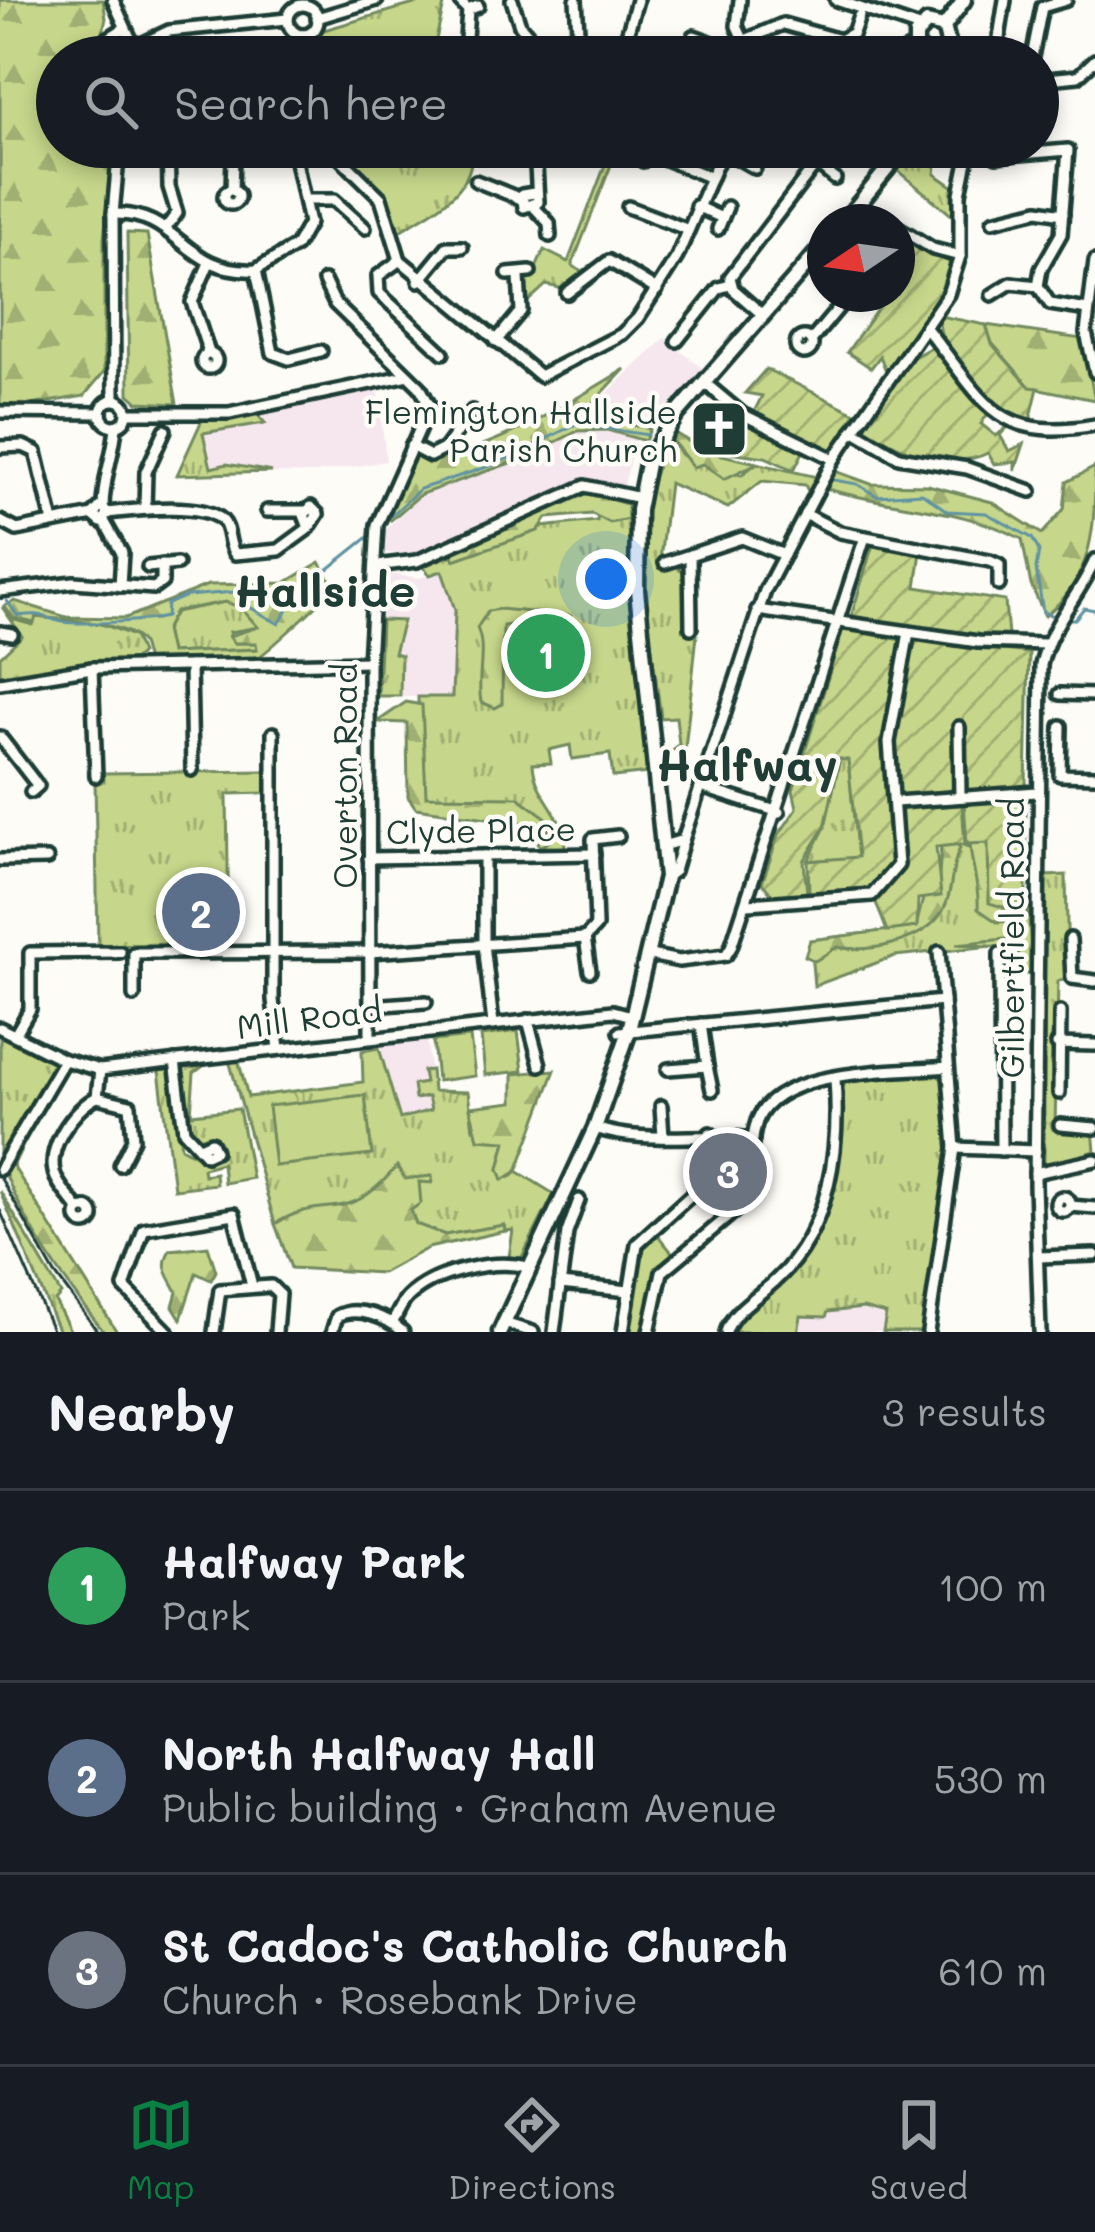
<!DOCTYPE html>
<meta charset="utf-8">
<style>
:root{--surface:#171b24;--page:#242831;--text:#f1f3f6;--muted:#9ea1a6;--line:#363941;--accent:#0b8043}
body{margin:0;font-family:Mali,sans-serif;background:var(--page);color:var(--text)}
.compass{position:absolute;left:807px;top:204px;width:108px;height:108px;border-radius:50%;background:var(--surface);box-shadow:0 6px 18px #0003;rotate:257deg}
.you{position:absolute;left:606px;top:579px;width:42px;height:42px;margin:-30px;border:9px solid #fff;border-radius:50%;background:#1a73e8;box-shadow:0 0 0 18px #1a73e833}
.badge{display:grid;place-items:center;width:78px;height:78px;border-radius:50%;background:var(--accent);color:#fff;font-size:39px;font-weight:700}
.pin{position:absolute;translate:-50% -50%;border:6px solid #fff;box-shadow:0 3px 12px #0006}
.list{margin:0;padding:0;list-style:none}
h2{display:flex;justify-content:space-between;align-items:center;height:156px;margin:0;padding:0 48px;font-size:51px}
h2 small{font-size:39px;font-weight:400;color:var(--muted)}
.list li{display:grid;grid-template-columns:78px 1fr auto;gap:36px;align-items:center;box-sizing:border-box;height:192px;padding:0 48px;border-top:3px solid var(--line)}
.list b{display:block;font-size:45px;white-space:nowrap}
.list p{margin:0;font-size:39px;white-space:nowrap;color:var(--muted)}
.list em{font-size:39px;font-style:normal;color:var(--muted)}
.icon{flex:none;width:66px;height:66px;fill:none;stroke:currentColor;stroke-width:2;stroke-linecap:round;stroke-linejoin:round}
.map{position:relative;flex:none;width:1095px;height:1332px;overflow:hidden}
.search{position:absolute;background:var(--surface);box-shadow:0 6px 18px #0003;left:36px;right:36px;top:36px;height:132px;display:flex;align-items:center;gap:30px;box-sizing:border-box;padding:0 42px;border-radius:66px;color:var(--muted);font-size:45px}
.sheet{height:732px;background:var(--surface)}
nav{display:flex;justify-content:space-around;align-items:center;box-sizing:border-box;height:168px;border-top:3px solid var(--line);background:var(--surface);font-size:33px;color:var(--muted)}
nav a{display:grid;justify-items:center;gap:6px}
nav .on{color:var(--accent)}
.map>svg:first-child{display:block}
</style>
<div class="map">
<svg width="1095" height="1332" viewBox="0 0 1095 1332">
<defs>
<pattern id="grass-tufts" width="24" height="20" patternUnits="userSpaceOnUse" patternTransform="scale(3)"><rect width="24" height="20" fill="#c6d68a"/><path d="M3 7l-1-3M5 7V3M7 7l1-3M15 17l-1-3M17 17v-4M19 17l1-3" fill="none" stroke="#a0af72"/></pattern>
<pattern id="forest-firs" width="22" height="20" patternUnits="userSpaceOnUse" patternTransform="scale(3)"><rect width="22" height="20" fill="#c6d68a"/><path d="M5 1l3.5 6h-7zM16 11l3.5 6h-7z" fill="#a0af72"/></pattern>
<pattern id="garden-furrows" width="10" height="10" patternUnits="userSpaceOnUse" patternTransform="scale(3)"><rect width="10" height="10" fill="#c6d68a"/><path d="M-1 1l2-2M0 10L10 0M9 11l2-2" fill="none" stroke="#a0af72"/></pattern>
</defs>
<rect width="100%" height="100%" fill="#fdfcf7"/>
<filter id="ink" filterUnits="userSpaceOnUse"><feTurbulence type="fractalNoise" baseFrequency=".00833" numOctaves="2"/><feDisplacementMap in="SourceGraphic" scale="24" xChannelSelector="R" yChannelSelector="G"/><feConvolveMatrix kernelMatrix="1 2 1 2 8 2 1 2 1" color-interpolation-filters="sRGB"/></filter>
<g filter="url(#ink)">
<g fill="#f6e7ee">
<path d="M665 338 703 369 654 428 595 415 593 406Z"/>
<path d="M378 387 386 461 316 473 177 475 202 420Z"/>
<path d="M607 430 635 439 623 490 585 481 418 554 383 553V532L422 495 519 462 578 432Z"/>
<path d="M442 570 455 610 452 698 378 696 383 573 420 578Z"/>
<path d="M427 1039 435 1114 400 1150 381 1046Z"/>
<path d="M889 1294 883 1332H731Z"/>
</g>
<g fill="url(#grass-tufts)" stroke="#728a5f" stroke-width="3">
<path d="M428 0H445L432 57H304L320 31Z"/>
<path d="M335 147H471C478 193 426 214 393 235L380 188Z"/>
<path d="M612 147H618L572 265 586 275 564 289 546 285 526 303 524 280 533 275 544 250 568 262Z"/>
<path d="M914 147H938L935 174 954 187V217L898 171Z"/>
<path d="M257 414 265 423 203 433 211 468 227 464 272 472 177 475 202 420Z"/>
<path d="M670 438 681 455 741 475 757 463 817 477 809 493 805 485 762 481 728 508 669 483 660 560 663 570 676 566 685 573 686 634H697L685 749 673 750 679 744 676 717 661 718C651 632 624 518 670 438Z"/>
<path d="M627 504 649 773 613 777 610 754 572 759 570 745 549 750 551 763 533 764C535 798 565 811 565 848L545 847 543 823 418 801V697H452L455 610 442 571 430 575 422 565 542 527 597 521 599 506Z"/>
<path d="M225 602 241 607 259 627 230 632 234 643H257V649L170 653 165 630 175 612Z"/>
<path d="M2 607 11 619 33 625 35 617 100 623 134 636 141 653 131 662 0 676V657L22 636Z"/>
<path d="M381 620 403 621 394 653 401 655 400 696H378Z"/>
<path d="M839 759H848L858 858 808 861 825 827Z"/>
<path d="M267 771 268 793 227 794 229 943H196L195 921 209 920V901H179V944L98 945 95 781H104V773Z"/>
<path d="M971 837 991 901 1028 908 1030 942 895 956 814 986 810 940 909 928 938 892 941 846 956 842 968 847Z"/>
<path d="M1066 875 1068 977 1058 981 1055 1128 1093 1129 1095 1151 1044 1168V876Z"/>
<path d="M0 1033 50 1058 53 1066 0 1155Z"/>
<path d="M379 1048 400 1119 431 1110 428 1097 415 1099 413 1085 425 1083 423 1071 431 1070 433 1091 468 1092 473 1129 506 1141 499 1169 510 1177 517 1171 554 1194 521 1259 509 1257 513 1230 505 1231 504 1225 445 1235 415 1224 410 1210 419 1181 431 1176C398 1181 372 1200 339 1209 309 1217 308 1204 275 1224L229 1060 238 1059 248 1097 363 1082 362 1051Z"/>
<path d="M207 1063 194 1073 191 1114 239 1109 252 1178 224 1183 222 1163 203 1168 204 1175 215 1173 216 1184 174 1189 159 1071 171 1069 181 1147 206 1161 218 1153 217 1143 207 1136 192 1139 186 1129 190 1127 179 1068Z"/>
<path d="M935 1074 945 1081 951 1148 924 1332H883L886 1314 863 1308 828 1312 826 1317 801 1316 798 1332H731L736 1320C794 1273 825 1232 835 1157 838 1135 842 1113 840 1091L846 1082Z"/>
<path d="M0 1191 61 1294 55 1301 71 1332H59Z"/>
<path d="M655 1232 674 1255 654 1276 647 1332H626L640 1251Z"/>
</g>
<g fill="url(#forest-firs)" stroke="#728a5f" stroke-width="3" fill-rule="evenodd">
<path d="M0 0H103L106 18 99 51 104 57H57V147H114L104 238V372L84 396 25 406 0 404Z"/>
<path d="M127 233 147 234 177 404 138 402 129 394Z"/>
<path d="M986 325 1082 339 1095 400 1030 387 992 343Z"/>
<path d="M625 369 592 404 594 416 650 429 645 441 607 430 578 431 519 460 421 494 391 520 387 515 413 455C461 472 581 396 625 369Z"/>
<path d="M673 432 705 451 757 463 724 479 703 464 693 467 670 438Z"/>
<path d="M1095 467C1095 527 1094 576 1045 616L1031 585 1022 539C962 507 891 508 827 489L835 471 871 484 928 485 992 502 1042 534 1064 509 1067 482Z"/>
<path d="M585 492 627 504 628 519 610 523 592 514 547 518 538 531 454 560 453 550Z"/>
<path d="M320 562 334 587C329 595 264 655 256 659L148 661C144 656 145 650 142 644 131 621 59 620 36 617L34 623 13 618 4 606 15 601 66 617 126 618 208 585 285 583ZM225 602 240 607 258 627 229 636 234 643H256L257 649 170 653 165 630 175 611Z"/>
<path d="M499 609 572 616 503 626 502 704 495 708 481 702C476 676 487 650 477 628L488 611Z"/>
<path d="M406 702 422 705 426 796 518 797 548 819 549 842 540 847 534 831 523 823 416 808 408 797 407 723 377 722Z"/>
<path d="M971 837 992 838 991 901 1028 908 1033 974H1020L1018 948 956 944 1015 938 1020 921 997 922 978 909C980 881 967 855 971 837Z"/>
<path d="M956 842 960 848C951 866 953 886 946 904 932 941 871 954 837 947L815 961 805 956 810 940 916 927 924 894 938 891 941 846Z"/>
<path d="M555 1070 517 1171 503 1180 499 1169 506 1141 478 1139 470 1107 513 1102V1074Z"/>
<path d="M45 1100 13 1166 117 1332H104C64 1282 28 1230 4 1171Z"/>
<path d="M397 1166 405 1179 432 1176V1183L419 1182 421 1203 411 1210 416 1224 445 1235 504 1225 505 1231 428 1248 382 1273 291 1268 275 1224C331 1190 343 1230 397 1166Z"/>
<path d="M208 1246 216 1271 211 1280 196 1273 181 1319 173 1306 177 1292C170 1276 159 1268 170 1250Z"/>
</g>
<g fill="url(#garden-furrows)" stroke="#728a5f" stroke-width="3">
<path d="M897 233 952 264 943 290 886 371 880 356 871 368 847 352 888 294H897Z"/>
<path d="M940 316 986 325 992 344 1030 387 1038 388 1029 425C1000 411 931 350 940 316Z"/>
<path d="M932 347 989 412 981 424 996 436 1009 426 1000 435 1009 451 1024 444 1015 471V462L994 464 988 453C953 470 903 454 864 427L912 358Z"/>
<path d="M766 369 855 413 832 451 753 414 762 396 745 393Z"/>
<path d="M739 420 803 452 794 470 765 457 714 450Z"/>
<path d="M873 544 921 552 916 587 1005 601 1008 636 978 637 851 617Z"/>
<path d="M843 629 902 640 884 745 895 862 869 891 809 893 808 861 858 857 848 760 840 759 825 827 804 861 807 893 774 897 762 883 778 836 797 808 793 790Z"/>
<path d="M918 640 1029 653 1026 787 964 790 965 728 957 724 956 790 900 795 894 741 911 644Z"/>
<path d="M1022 797 1026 799V914L989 903 988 843 967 844 964 803Z"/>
<path d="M962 803 965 844 936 847 941 896 918 899 917 927 887 931 875 900 904 865 900 810Z"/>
</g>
<g fill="#c6d68a" stroke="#728a5f" stroke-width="3">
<path d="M518 1031 523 1071 485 1075 481 1036Z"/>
<path d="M470 1037 475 1076 437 1081 433 1041Z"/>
<path d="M365 1095 372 1155 275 1166 268 1106Z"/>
</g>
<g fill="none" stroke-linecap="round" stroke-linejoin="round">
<g stroke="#6093a2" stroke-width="3">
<path d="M834 480 857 484 877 496 922 493 947 511 986 513 1032 538 1039 551 1036 569 1043 612 1058 618"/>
<path d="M382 524 420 489 496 464 576 424 648 435"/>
<path d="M7 601 18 616C47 612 40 618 63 622 82 625 148 621 166 617L167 604 187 596 246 591 254 595 246 605 279 624 297 594 371 535"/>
<path d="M1067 619H1075L1084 608 1095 610"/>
</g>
<g stroke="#1f3d34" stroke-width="18">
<g id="minor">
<path d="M113 0 133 44 126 54 115 55 107 39 123 29"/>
<path d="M512 0 520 25 547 57"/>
<path d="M740 0 737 26 751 57"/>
<path d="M836 0 920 28"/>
<path d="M461 3 468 10 478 6"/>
<circle cx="303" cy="20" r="15"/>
<path d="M468 10 466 39 474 53 497 56 528 35"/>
<path d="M317 18 377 0"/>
<path d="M694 36 710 42 722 57"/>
<path d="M572 39 589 49 625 42 637 0"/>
<path d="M840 40 853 33 859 16"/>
<path d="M743 41 783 24 840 40 836 57"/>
<path d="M131 49 169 31 287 19"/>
<path d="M547 55 578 31 576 0"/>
<path d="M300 57 303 35"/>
<path d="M892 57 916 46"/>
<path d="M996 57 1005 0"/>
<path d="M1032 57 1042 7 1066 0"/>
<path d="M1038 80 1078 76 1095 60"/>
<path d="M329 147 381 198 400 260 540 376 622 334 638 318 677 257 724 147"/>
<path d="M723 150 755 168"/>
<path d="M651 153 709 177"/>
<path d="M996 156 1068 150 1061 234 1041 269 1038 286 1050 304 1088 310"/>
<path d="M538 158H577"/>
<path d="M643 161 651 153 650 147"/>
<path d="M816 163 835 179"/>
<path d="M476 181 521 199"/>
<path d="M232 190 233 158 239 152 276 148 291 153"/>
<circle cx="231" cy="197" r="7"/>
<path d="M534 193 522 195 524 207 538 202 535 147"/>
<path d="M308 200H334L365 228"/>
<path d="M696 206 722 218"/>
<path d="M534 207 549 223 550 236"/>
<path d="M628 207 686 229"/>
<path d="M113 214C179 211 182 274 256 270L296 246 309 223 293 147"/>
<path d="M993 221 1038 210 1063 214"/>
<path d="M897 227 933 249 960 256"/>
<path d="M166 228 177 213 169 187 168 147"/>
<path d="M718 229 727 207"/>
<path d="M400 260 378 276 379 293 443 353"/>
<path d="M1095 261 1086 333 1095 372"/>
<path d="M209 263 192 302 209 353"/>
<path d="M256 270 273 353 289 359 321 351"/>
<path d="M508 274 530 272"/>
<path d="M324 281 335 304 420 387 430 406 377 525 369 662 370 1037"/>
<path d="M419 281 447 247H462"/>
<path d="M567 293 609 261 657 290"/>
<path d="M992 295 1011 283 1038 286"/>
<path d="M763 315 733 289 730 277 829 147"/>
<path d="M925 327C984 398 992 443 1095 425"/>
<circle cx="804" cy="345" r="8"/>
<path d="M496 341 521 311 519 277"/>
<path d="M677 341 719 288 730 285"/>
<path d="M811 341 850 294"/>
<circle cx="209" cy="361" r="7"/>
<path d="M705 383 742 414 834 459"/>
<path d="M114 399 113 214 119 147"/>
<circle cx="114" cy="413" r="13"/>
<path d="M0 412 101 413"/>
<path d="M128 413H229L404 376"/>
<path d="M853 430 899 457 967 468 1031 491"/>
<path d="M411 446 430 456 444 449 472 411"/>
<path d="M0 447 23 446 36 452 53 522"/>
<path d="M103 507C103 477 114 455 116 426"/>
<path d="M145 509 146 472 165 430"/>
<path d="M267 511H305"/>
<path d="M108 513 101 522 93 515 101 506 108 513C134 510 202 501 222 520 231 529 227 544 235 554L279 550 309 528 304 515 311 507 318 514 309 528"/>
<path d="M805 514 840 532 990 561 999 565V585"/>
<path d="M0 521 17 530 93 515"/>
<path d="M104 521 122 553 120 586"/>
<path d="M690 555 691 628"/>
<path d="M665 563 742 538 784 555"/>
<path d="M375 566 417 561 585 486 640 498"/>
<path d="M148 567 177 564"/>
<path d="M0 591 74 582 154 588 162 582V565"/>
<path d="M757 610 978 642 1045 644"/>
<path d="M0 632 12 634"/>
<path d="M190 666 192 770"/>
<path d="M92 668 96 776"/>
<path d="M0 683 92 668 369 662"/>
<path d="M1060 694 1095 695"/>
<path d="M1061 726 1060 775 1095 776"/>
<path d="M959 727 960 796"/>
<path d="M273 733V1000L279 1048"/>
<path d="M0 737 38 786 31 792"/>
<path d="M701 787 779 812"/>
<path d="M895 802 1037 792"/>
<path d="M663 846 683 840 765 591 834 459 948 294 960 256V194L970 147"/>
<path d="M484 856V944L493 1024"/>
<path d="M369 858 594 854"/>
<path d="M0 860 47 859"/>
<path d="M666 877 674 871 683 840"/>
<path d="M748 904 872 895 898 865 889 742 909 632"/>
<path d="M585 938 590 971"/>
<path d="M1070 939 1072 978 1095 981"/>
<path d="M1000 954 1001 1150"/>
<path d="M650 955 679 961 726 955 731 947 865 537"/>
<path d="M134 996V953L369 952 585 938 596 926 593 839 618 836"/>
<path d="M369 1006 426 1002"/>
<path d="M528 1020 540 1065"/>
<path d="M0 1028 64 1060 100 1070 613 1011 632 1016"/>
<path d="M620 1032 943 1001"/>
<path d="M15 1035 30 1009V953L120 952"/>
<path d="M1057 1044 1095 1045"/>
<path d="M175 1061 184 1131 206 1155 215 1151 211 1142 202 1146"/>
<path d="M707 1066 712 1090"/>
<path d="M668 1069 707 1066 701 1024"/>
<path d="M1059 1093 1060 1012"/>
<path d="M97 1097 130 1105 133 1139 120 1165"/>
<path d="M661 1106 663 1137"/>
<path d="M1060 1125 1095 1128"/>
<path d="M595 1128C646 1145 700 1132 753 1139"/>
<path d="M955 1148 1036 1151"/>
<path d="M0 1169 64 1060"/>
<path d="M1035 1173 1095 1160"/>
<circle cx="1063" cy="1204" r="7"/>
<path d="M1070 1206 1095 1208"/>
<circle cx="85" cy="1216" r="8"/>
<path d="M79 1210C72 1200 61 1189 56 1178 44 1150 73 1109 97 1097L100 1070"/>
<path d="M1038 1257 1095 1255"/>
<path d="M560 1284 629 1291"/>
<path d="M392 1323C397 1316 401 1304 407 1298 434 1271 494 1259 528 1267"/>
<path d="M504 1323 533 1332"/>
<path d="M168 1332 124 1287 144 1229 234 1214 252 1286"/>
<path d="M214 1332 220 1290 271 1286 279 1294 276 1332"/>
<path d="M332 1332 337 1316C356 1305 387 1317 403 1332"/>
<path d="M554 1332 567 1233 579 1200"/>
<path d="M623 1332 637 1244 701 1186 710 1133"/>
<path d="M649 1332 662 1272 742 1205C752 1178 748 1148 757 1121 778 1067 898 1072 948 1067"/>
<path d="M726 1332C733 1309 760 1296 777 1279 830 1230 840 1147 835 1079"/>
<path d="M928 1332 955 1148 939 952"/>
<path d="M1040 1332 1035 1185 1041 665C1050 624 1079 597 1095 560"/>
</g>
</g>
<g stroke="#1f3d34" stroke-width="21">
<g id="major">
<path d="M944 27 964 0"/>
<path d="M927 57 916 46V35L927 23 944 27"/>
<path d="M936 57 949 46 944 27"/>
<path d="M844 222 905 147"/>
<path d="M500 1332 595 1128 628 1034 666 877 637 590 638 510 647 464 676 415 825 244"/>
</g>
</g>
<use href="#minor" stroke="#fdfcf7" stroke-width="9"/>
<use href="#major" stroke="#fdfcf7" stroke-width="12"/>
<g stroke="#1f3d34" stroke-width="3">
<path d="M0 1177 55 1274 98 1332"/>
<path d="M0 1210 53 1332"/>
</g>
</g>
</g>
<defs>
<g id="church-square" transform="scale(3)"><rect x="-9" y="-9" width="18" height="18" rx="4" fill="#1f3d34" stroke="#fdfcf7"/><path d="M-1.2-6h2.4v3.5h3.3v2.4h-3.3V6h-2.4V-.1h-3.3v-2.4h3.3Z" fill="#fff"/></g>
</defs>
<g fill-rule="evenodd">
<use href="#church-square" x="719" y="429"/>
</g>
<g text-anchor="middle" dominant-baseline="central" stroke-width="9" stroke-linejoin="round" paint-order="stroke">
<g font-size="33" fill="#1f3d34" stroke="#fdfcf7" text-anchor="end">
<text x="677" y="410">Flemington Hallside<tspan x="677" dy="38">Parish Church</tspan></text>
</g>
<g font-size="33" fill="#1f3d34" stroke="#fdfcf7">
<text transform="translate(343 776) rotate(-90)">Overton Road</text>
<text transform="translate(481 829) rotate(-1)">Clyde Place</text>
<text transform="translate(1010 938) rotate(-90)">Gilbertfield Road</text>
<text transform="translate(309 1017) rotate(-7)">Mill Road</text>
</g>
<g font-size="45" font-weight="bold" fill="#1f3d34" stroke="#fdfcf7">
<text x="325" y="589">Hallside</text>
<text x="747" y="763">Halfway</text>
</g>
</g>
</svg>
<svg class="compass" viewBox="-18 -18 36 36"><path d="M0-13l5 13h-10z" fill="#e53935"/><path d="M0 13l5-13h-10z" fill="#9ea1a6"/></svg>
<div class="you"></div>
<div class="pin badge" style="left:546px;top:653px;background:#2e9e5b">1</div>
<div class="pin badge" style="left:201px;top:912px;background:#5c6f8a">2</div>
<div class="pin badge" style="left:728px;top:1172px;background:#6b7280">3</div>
<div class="search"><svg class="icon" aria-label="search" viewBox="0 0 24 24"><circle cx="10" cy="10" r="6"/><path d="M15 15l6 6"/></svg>Search here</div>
</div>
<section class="sheet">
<h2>Nearby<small>3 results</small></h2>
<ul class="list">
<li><span class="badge" style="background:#2e9e5b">1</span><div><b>Halfway Park</b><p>Park</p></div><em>100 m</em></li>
<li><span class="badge" style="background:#5c6f8a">2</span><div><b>North Halfway Hall</b><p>Public building · Graham Avenue</p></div><em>530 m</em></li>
<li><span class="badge" style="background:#6b7280">3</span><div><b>St Cadoc's Catholic Church</b><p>Church · Rosebank Drive</p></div><em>610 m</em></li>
</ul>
</section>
<nav>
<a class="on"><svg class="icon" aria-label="map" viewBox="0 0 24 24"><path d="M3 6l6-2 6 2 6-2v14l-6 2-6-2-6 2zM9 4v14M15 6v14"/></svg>Map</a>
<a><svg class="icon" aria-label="directions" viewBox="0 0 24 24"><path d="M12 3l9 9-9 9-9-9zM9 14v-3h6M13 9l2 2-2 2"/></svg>Directions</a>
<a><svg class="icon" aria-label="saved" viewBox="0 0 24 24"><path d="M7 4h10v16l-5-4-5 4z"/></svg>Saved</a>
</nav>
